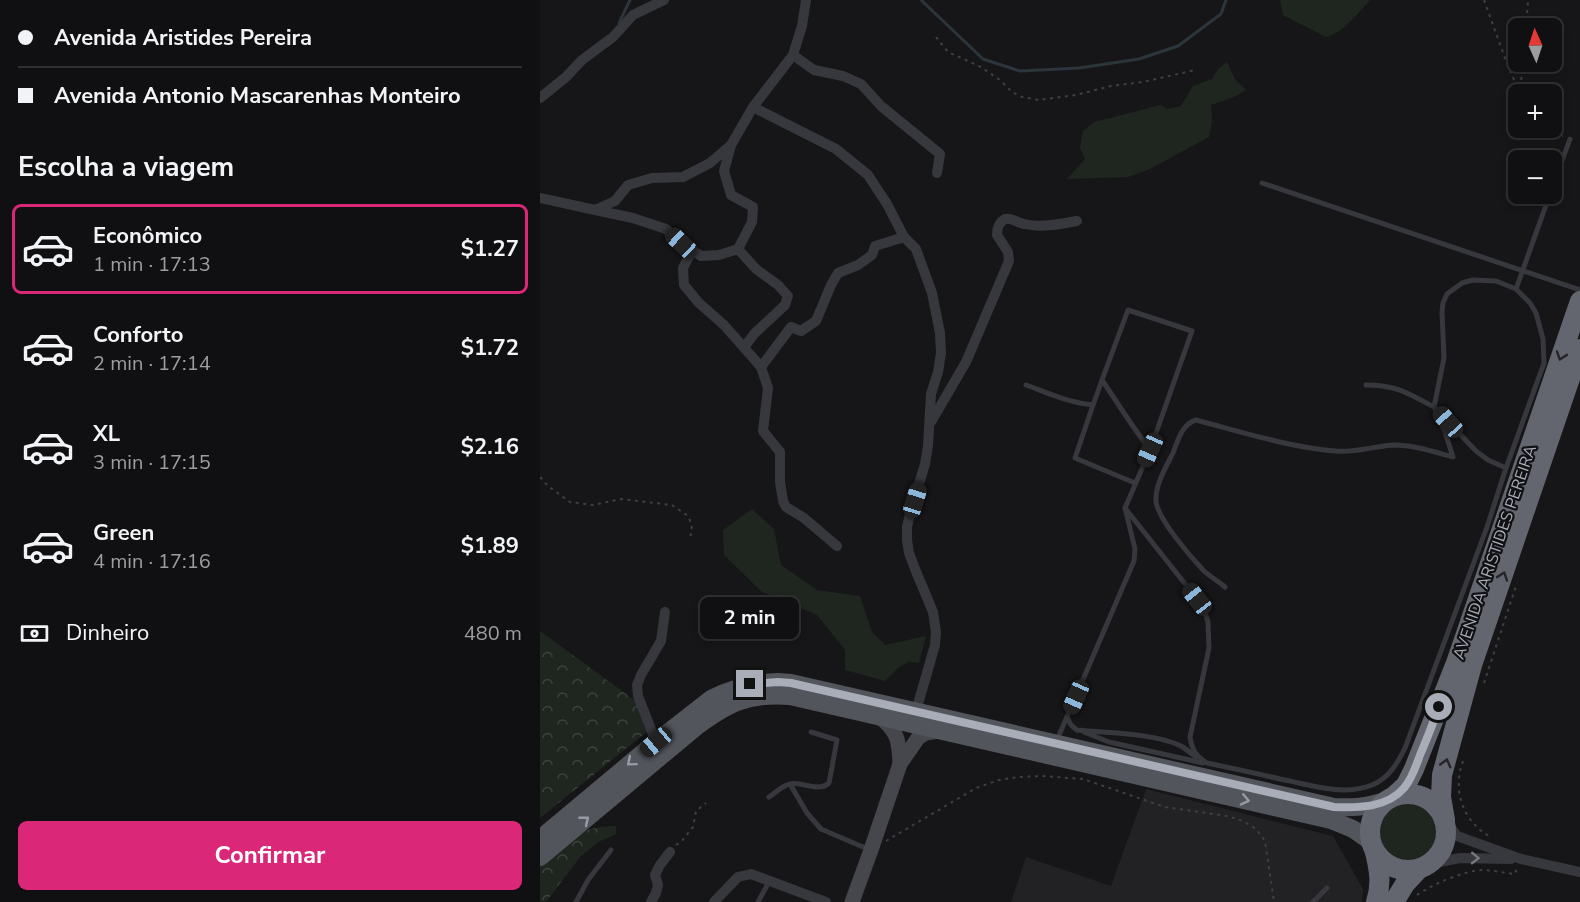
<!DOCTYPE html>
<html lang="pt">
<head>
<meta charset="utf-8">
<style>
	body { margin:0; font-family:"Nunito Sans",sans-serif; background:#1e1e20; color:#f1f3f6; height:100vh; display:flex; flex-direction:column; font-size:22px; white-space:nowrap }
	* { box-sizing:border-box; margin:0 }
	p { font-size:20px; color:#9c9d9f }
	.icon { flex:none; width:33px; height:33px; fill:none; stroke:currentColor; stroke-width:2; stroke-linecap:round; stroke-linejoin:round }
	.map { position:relative; flex:1; overflow:hidden }
	.details { display:flex; flex-direction:column; background:#101012; width:540px }
	.details>* { flex:none }
	.hud { display:grid; align-content:center; height:132px; padding:0 18px; background:#101012 }
	.needle { width:39px; rotate:357deg }
	.buttons { position:absolute; left:968px; top:18px; display:grid; gap:12px }
	.buttons a { display:grid; place-items:center; width:54px; height:54px; border-radius:9px; background:#101012; box-shadow:0 3px 9px #0003,0 0 0 2px #303032; font-size:30px }
	.end { position:absolute; width:27px; height:27px; margin:-14px; border:8px solid #a8adb8; background:#111; box-shadow:0 0 0 3px #111 }
	.from { border-radius:50% }
	.bubble { position:absolute; height:42px; border-radius:9px; background:#101012; box-shadow:0 3px 9px #0003,0 0 0 2px #303032; font-size:20px; font-weight:700; line-height:42px; text-align:center }
	.car { position:absolute; width:18px; height:36px; margin:-18px -9px; border-radius:8px; box-shadow:0 0 4px 2px #0007; background:linear-gradient(#222 24%,#8ab4d8 0 40%,#222 0 76%,#8ab4d8 0 86%,#222 0) }
	.hud b { display:flex; align-items:center; gap:21px; height:57px; font-size:22px }
	.hud b+b { border-top:2px solid #303032 }
	.hud i { width:15px; height:15px; background:#f1f3f6 }
	ul { padding:0; list-style:none }
	li { display:flex; align-items:center; gap:18px; height:90px; margin:0 12px 9px; padding:0 6px; border:3px solid transparent; border-radius:9px }
	li div { flex:1 }
	li b { display:block; font-size:22px }
	li em { font-style:normal; font-weight:700 }
	li.current { border-color:#db2777 }
	li>.icon { width:54px; height:54px; stroke-width:1.5 }
	h2 { padding:0 18px; font-size:27px; line-height:72px }
	.pay { display:flex; align-items:center; gap:15px; height:66px; padding:0 18px; font-size:22px }
	.pay p { margin-inline-start:auto }
	.primary-button { display:flex; gap:12px; margin-top:auto; padding:12px 18px }
	.primary-button a { flex:1; height:69px; border-radius:9px; background:#db2777; color:#fff; font-size:24px; font-weight:700; line-height:69px; text-align:center }
	main { display:flex; flex:1; min-height:0 }
	.map>svg:first-child { display:block }
	.built { fill:#222225 }
	.green { fill:#1e261f }
	.forest { fill:url(#forest-crowns) }
	.lines { fill:none; stroke-linecap:round; stroke-linejoin:round }
	.stream { stroke:#2c353c; stroke-width:3 }
	.path { stroke:#3d3f44; stroke-width:2; stroke-dasharray:3 4.5; stroke-linecap:butt }
	.lane { stroke:#37383d; stroke-width:5 }
	.street { stroke:#37383d; stroke-width:10 }
	.secondary { stroke:#45474d; stroke-width:15 }
	.primary { stroke:#53555c; stroke-width:18 }
	.highway { stroke:#63666e; stroke-width:20 }
	.oneway { stroke:#26262a }
	.oneway2 { stroke:#979ba6 }
	.oneway3 { stroke:#757881 }
	.route { stroke:#a8adb8; stroke-width:8 }
	.labels { text-anchor:middle; stroke-width:4.5; stroke-linejoin:round; paint-order:stroke }
	.street-label { font-size:16px; fill:#a8adb8; stroke:#111113 }
</style>
</head>
<body>
<main>
<section class="details">
<div class="hud">
<b><i class="from"></i>Avenida Aristides Pereira</b>
<b><i></i>Avenida Antonio Mascarenhas Monteiro</b>
</div>
<h2>Escolha a viagem</h2>
<ul>
<li class="current"><svg class="icon" aria-label="car" viewBox="0 0 24 24"><path d="M5 17H2v-5l4-1 3-4h7l3 4 3 1v5h-3M9 17h6M6 11h13"/><circle cx="7" cy="17" r="2"/><circle cx="17" cy="17" r="2"/></svg><div><b>Econômico</b><p>1 min · 17:13</p></div><em>$1.27</em></li>
<li><svg class="icon" aria-label="car" viewBox="0 0 24 24"><path d="M5 17H2v-5l4-1 3-4h7l3 4 3 1v5h-3M9 17h6M6 11h13"/><circle cx="7" cy="17" r="2"/><circle cx="17" cy="17" r="2"/></svg><div><b>Conforto</b><p>2 min · 17:14</p></div><em>$1.72</em></li>
<li><svg class="icon" aria-label="car" viewBox="0 0 24 24"><path d="M5 17H2v-5l4-1 3-4h7l3 4 3 1v5h-3M9 17h6M6 11h13"/><circle cx="7" cy="17" r="2"/><circle cx="17" cy="17" r="2"/></svg><div><b>XL</b><p>3 min · 17:15</p></div><em>$2.16</em></li>
<li><svg class="icon" aria-label="car" viewBox="0 0 24 24"><path d="M5 17H2v-5l4-1 3-4h7l3 4 3 1v5h-3M9 17h6M6 11h13"/><circle cx="7" cy="17" r="2"/><circle cx="17" cy="17" r="2"/></svg><div><b>Green</b><p>4 min · 17:16</p></div><em>$1.89</em></li>
</ul>
<div class="pay"><svg class="icon" aria-label="cash" viewBox="0 0 24 24"><path d="M3 7h18v10H3z"/><circle cx="12" cy="12" r="2"/></svg>Dinheiro<p>480 m</p></div>
<div class="primary-button"><a>Confirmar</a></div>
</section>
<div class="map">
<svg width="1040" height="902" viewBox="0 0 1040 902">
	<defs>
		<pattern id="forest-crowns" width="20" height="18" patternUnits="userSpaceOnUse" patternTransform="scale(1.5)"><rect width="20" height="18" fill="#1e261f"/><path d="M2 6a3 3 0 1 1 6 0M12 15a3 3 0 1 1 6 0" fill="none" stroke="#3c433d"/></pattern>
	</defs>
	<rect width="100%" height="100%" fill="#161618"/>
	<polygon class="built" points="606,789 793,836 823,889 822,902 471,902 486,857 571,886"/>
	<g class="green">
		<path d="M740,0H830C819,12 802,34 786,37L743,15Z"/>
		<polygon points="687,62 695,79 706,90 694,97 671,105 672,122 669,137 610,169 588,177 527,179 545,159 540,148 543,131 554,122 621,105 628,109 641,106 653,86 672,79 679,68"/>
		<polygon points="212,509 234,529 241,565 277,590 320,596 332,632 345,645 386,636 379,663 369,662 359,667 345,681 305,670 305,650 277,615 222,592 184,555 183,530"/>
		<circle cx="868" cy="832" r="31"/>
	</g>
	<g class="forest">
		<polygon points="0,631 108,710 109,730 0,818"/>
		<polygon points="76,826 76,834 58,842 40,857 6,902 0,902 0,862 46,830 61,827"/>
	</g>
	<g class="lines">
		<g class="stream">
			<polyline points="381,0 443,59 480,71 539,68 599,59 638,46 681,14 686,0"/>
			<polyline points="79,23 90,0"/>
		</g>
		<g class="path">
			<polyline points="944,0 966,61 980,94"/>
			<polyline points="986,28 988,0"/>
			<polyline points="396,37 408,52 439,66 460,80 472,92 482,97 499,100 536,95 571,86 603,82 655,70"/>
			<polyline points="982,62 981,69 982,94"/>
			<polyline points="1001,128 1023,136"/>
			<polyline points="0,477 8,486 30,502 53,505 81,499 132,505 148,516 152,525 150,540"/>
			<polyline points="944,683 977,583"/>
			<path d="M923,761C921,767 919,773 919,780C917,802 929,825 949,836"/>
			<polyline points="346,841 436,788 459,780 478,777 502,776 543,779 625,807 687,816 703,821 716,829 725,841 734,902"/>
			<polyline points="136,845 141,842 153,827 156,811 166,803"/>
			<path d="M877,895C893,884 923,871 942,870C953,870 964,873 975,874L977,867"/>
		</g>
		<g class="lane">
			<polyline points="722,183 1040,290"/>
			<polyline points="1011,191 1030,139"/>
			<polyline points="976,289 1010,194"/>
			<polyline points="562,380 588,310 652,331 610,450"/>
			<path d="M486,385C508,393 529,403 553,405L562,380L592,425L610,450L585,508L595,549L594,561L517,740"/>
			<path d="M826,385C856,385 868,393 894,407L904,358L902,312L903,303L907,294L922,283L933,280L956,281L976,289L990,303L996,313L1003,339L1004,363L966,468"/>
			<polyline points="553,405 535,458 595,483"/>
			<path d="M585,508L657,599L664,610L668,622L669,648L650,737C652,750 656,756 667,763C691,768 715,773 740,779C768,784 803,797 832,785C849,778 857,764 865,748L947,527L966,468L948,460L936,451L894,407L905,432L913,457C894,452 874,445 854,445C834,446 816,453 795,451C748,447 702,432 656,420C642,424 638,440 633,453C626,467 615,485 616,501C617,518 650,556 663,570C669,576 678,581 685,587"/>
			<path d="M527,717L531,725L537,730C566,733 615,733 641,746C646,749 651,753 656,757"/>
			<polyline points="544,732 569,742 663,763"/>
			<polyline points="250,784 267,813 281,829 330,850"/>
			<path d="M229,797C235,793 243,785 250,784C263,781 277,793 289,783L297,740L271,732"/>
			<polyline points="36,902 48,880 71,850"/>
			<polyline points="218,902 230,880"/>
			<polyline points="773,902 787,888"/>
		</g>
		<g class="street">
			<polyline points="253,55 262,26 266,0"/>
			<polyline points="0,98 26,77 42,60 73,37 93,15 124,0"/>
			<polyline points="213,107 253,55 274,70 303,76 321,84 341,106 400,154 397,173"/>
			<polyline points="0,198 55,210 75,201 88,185 112,178 143,177 170,163 191,145 213,107 296,149 328,175 347,204 364,237 376,249 392,293 400,333 401,353 398,372 391,394 388,446 385,464 370,514 367,527 367,540 369,553 375,569 393,612 396,632 395,645 376,711"/>
			<polyline points="55,210 93,218 126,229 141,243 161,256 179,255 198,249 212,222 213,207 191,195 184,171 191,145"/>
			<polyline points="198,249 216,269 238,285 248,296 245,305 214,334 205,346"/>
			<polyline points="152,251 143,268 144,285 159,303 184,325 221,367 228,388 223,431 240,452 240,482 243,501 246,507 264,518 297,546"/>
			<polyline points="221,367 251,327 261,331 276,321 291,285 298,273 318,265 332,255 335,246 364,237"/>
			<path d="M391,422L426,362L469,261L468,252L457,235C457,229 459,222 465,219C471,217 478,223 484,224C501,228 520,224 537,221"/>
			<polyline points="116,742 98,696 97,685 101,675 121,641 125,612"/>
			<polyline points="905,820 917,836 981,859 1040,872"/>
			<polyline points="889,864 920,858 971,859"/>
			<polyline points="111,902 116,893 118,885 115,875 120,865 130,852"/>
			<polyline points="174,902 198,877 211,874 286,902"/>
		</g>
		<g class="secondary">
			<path d="M338,716C358,731 359,740 360,764"/>
			<polyline points="312,902 331,850 360,764 378,738 386,733 399,731"/>
		</g>
		<g class="primary">
			<path d="M0,839L116,742L171,699L184,693L210,684L238,682L251,683L794,807C814,808 826,807 845,801"/>
			<path d="M0,857L157,726C189,702 209,693 250,696L791,820L813,829L830,841"/>
		</g>
		<g class="highway">
			<circle cx="868" cy="832" r="38"/>
			<polyline points="854,796 866,785 874,769 916,663 1040,301"/>
			<polyline points="905,820 901,797 902,775 932,665 1040,349"/>
			<path d="M835,852C839,869 842,884 836,902"/>
			<polyline points="854,902 865,884 879,869"/>
		</g>
	</g>
	<defs><path id="oneway-chevron" d="M-2-3.5L2.5 0L-2 3.5" fill="none" stroke-width="1.6" stroke-linecap="round" stroke-linejoin="round" transform="scale(1.5)"/></defs>
	<g class="oneway">
		<use href="#oneway-chevron" transform="translate(1021 356) rotate(109)"/>
		<use href="#oneway-chevron" transform="translate(963 576) rotate(-71)"/>
		<use href="#oneway-chevron" transform="translate(906 763) rotate(-75)"/>
	</g>
	<g class="oneway2">
		<use href="#oneway-chevron" transform="translate(91 762) rotate(140)"/>
		<use href="#oneway-chevron" transform="translate(705 800) rotate(13)"/>
		<use href="#oneway-chevron" transform="translate(45 820) rotate(-39)"/>
	</g>
	<use class="oneway3" href="#oneway-chevron" transform="translate(935 858) rotate(1)"/>
	<g class="lines">
		<path class="route" d="M210,684L238,682L251,683L794,807C818,808 847,808 864,788C872,779 876,766 880,755C887,739 893,723 899,707"/>
	</g>
	<g class="labels">
		<g class="street-label">
			<text transform="translate(954 552) rotate(-71)" y="6">AVENIDA ARISTIDES PEREIRA</text>
		</g>
	</g>
</svg>
<div class="buttons">
<a><svg class="needle" viewBox="-14 -14 28 28"><path d="M0-13l5 13h-10z" fill="#e53935"/><path d="M0 13l5-13h-10z" fill="#9c9d9f"/></svg></a>
<a>+</a>
<a>−</a>
</div>
<i class="end from" style="left:899px;top:707px"></i>
<i class="end" style="left:210px;top:684px"></i>
<div class="bubble" style="left:160px;top:597px;width:99px">2 min</div>
<i class="car" style="left:141px;top:243px;rotate:313deg"></i>
<i class="car" style="left:908px;top:422px;rotate:318deg"></i>
<i class="car" style="left:610px;top:450px;rotate:204deg"></i>
<i class="car" style="left:375px;top:500px;rotate:17deg"></i>
<i class="car" style="left:657px;top:599px;rotate:322deg"></i>
<i class="car" style="left:536px;top:697px;rotate:204deg"></i>
<i class="car" style="left:116px;top:742px;rotate:230deg"></i>
</div>
</main>
</body>
</html>
